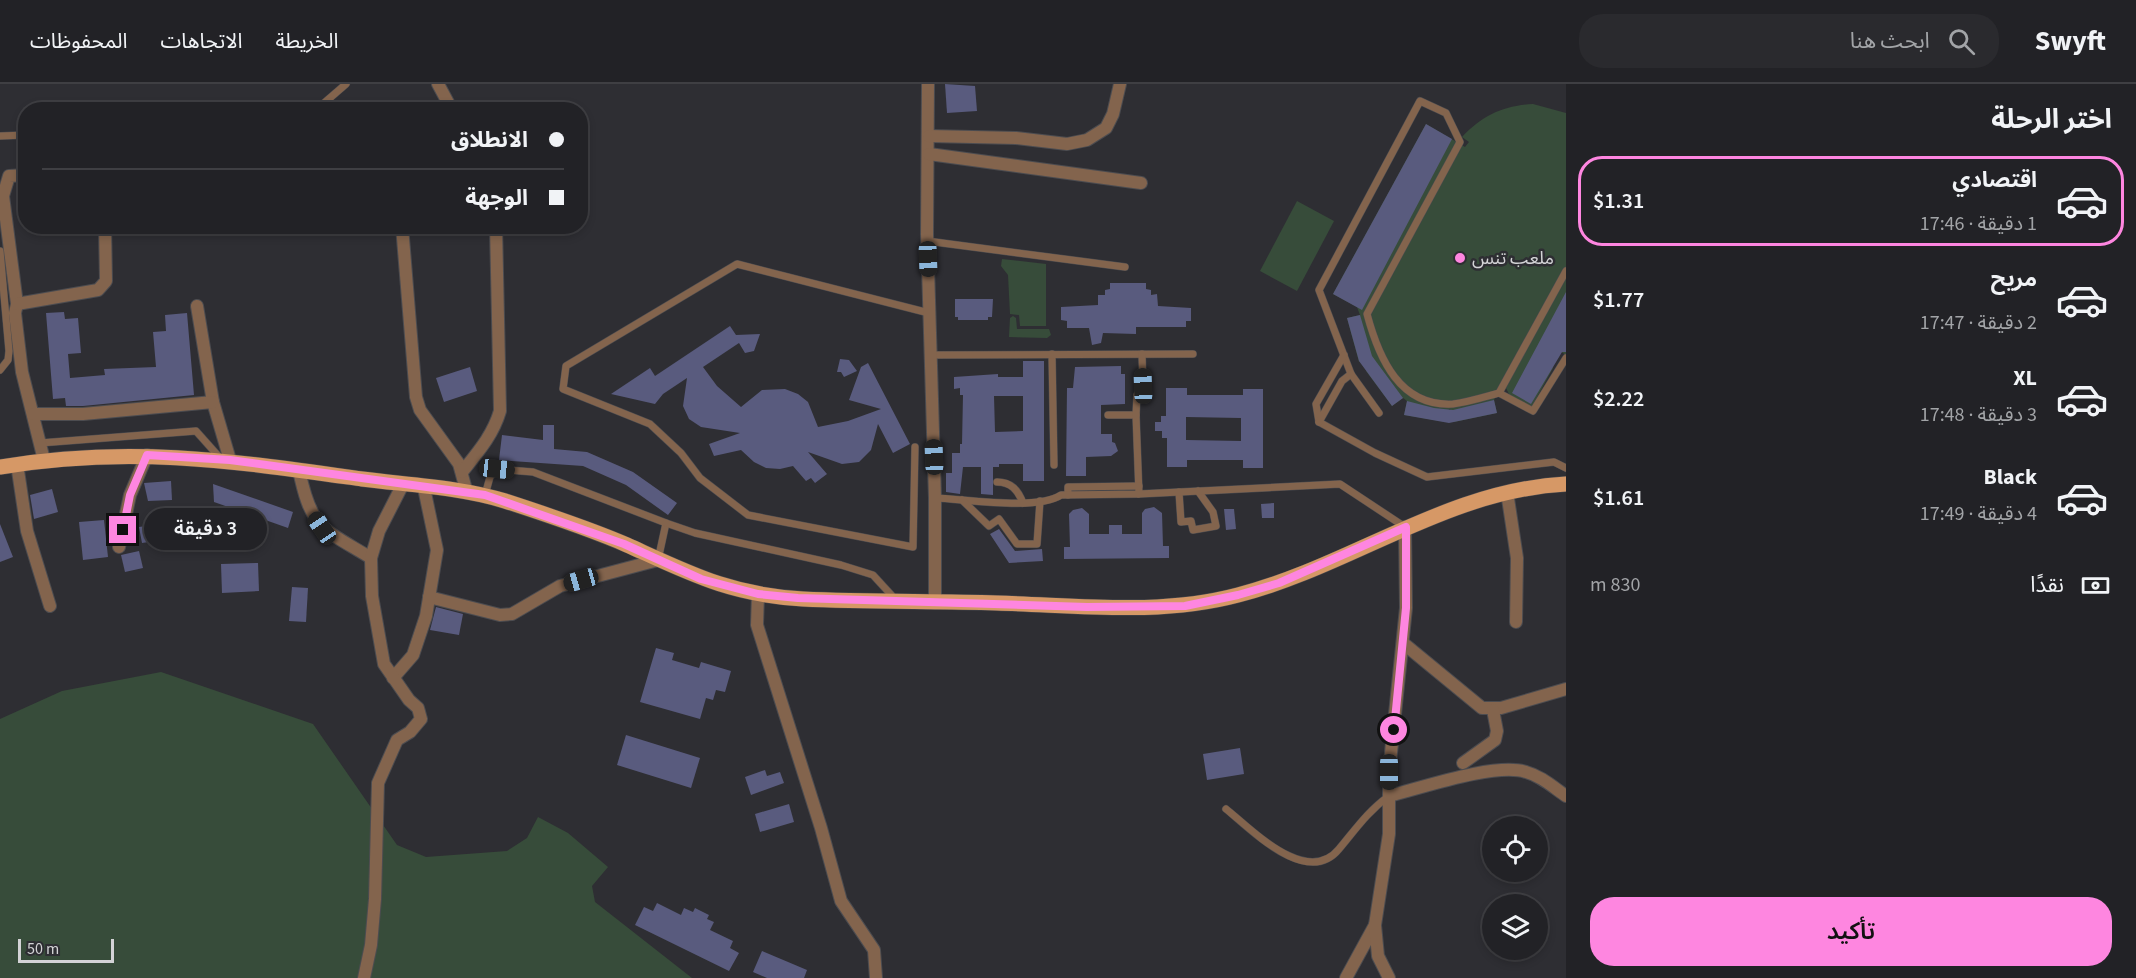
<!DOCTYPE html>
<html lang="ar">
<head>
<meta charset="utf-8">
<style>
	body { margin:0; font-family:"Source Sans 3","Noto Sans Arabic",sans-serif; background:#2a2a2e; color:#f1f3f6; direction:rtl; height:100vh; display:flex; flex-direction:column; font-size:22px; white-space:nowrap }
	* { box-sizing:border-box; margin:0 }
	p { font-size:20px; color:#a2a4a7 }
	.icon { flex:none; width:33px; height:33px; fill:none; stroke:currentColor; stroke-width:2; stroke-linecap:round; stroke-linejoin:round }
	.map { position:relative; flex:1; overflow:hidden; direction:ltr }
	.side { display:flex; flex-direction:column; background:#222226; width:570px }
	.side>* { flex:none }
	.banner { position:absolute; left:18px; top:18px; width:570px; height:132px; border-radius:24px; box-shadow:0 3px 9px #0003,0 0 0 2px #3f3f43; direction:rtl; display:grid; align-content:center; height:132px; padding:0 24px; background:#222226 }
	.controls { position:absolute; left:1482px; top:732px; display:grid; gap:12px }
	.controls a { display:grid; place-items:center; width:66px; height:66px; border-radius:50%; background:#222226; box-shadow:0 3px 9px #0003,0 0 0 2px #3f3f43; font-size:30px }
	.scale { position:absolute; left:18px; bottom:15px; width:96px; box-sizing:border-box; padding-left:6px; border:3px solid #d3d3d6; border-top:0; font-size:16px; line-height:21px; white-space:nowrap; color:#d3d3d6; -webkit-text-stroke:4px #2e2e33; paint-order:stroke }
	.end { position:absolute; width:27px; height:27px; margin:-14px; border:8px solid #fe86e0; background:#111; box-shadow:0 0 0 3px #111 }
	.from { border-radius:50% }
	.bubble { position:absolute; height:42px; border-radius:21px; background:#222226; box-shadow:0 3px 9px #0003,0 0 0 2px #3f3f43; font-size:20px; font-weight:600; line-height:42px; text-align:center; direction:rtl }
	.car { position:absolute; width:18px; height:36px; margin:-18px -9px; border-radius:8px; box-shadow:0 0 4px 2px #0007; background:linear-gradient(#222 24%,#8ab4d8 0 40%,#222 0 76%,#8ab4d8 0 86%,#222 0) }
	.banner b { display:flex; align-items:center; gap:21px; height:57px; font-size:22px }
	.banner b+b { border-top:2px solid #3f3f43 }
	.banner i { width:15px; height:15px; background:#f1f3f6 }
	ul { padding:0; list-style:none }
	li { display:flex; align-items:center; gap:18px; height:90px; margin:0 12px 9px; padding:0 12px; border:3px solid transparent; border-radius:24px }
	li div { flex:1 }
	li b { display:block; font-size:22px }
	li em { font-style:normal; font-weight:600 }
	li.selected { border-color:#fe86e0 }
	li>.icon { width:54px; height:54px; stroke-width:1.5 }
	h2 { padding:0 24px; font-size:27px; line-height:72px }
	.pay { display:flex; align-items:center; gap:15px; height:66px; padding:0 24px; font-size:22px }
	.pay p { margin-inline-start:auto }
	.button { display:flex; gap:12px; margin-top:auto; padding:12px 24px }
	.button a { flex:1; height:69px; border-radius:24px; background:#fe86e0; color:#111; font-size:24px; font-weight:600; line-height:69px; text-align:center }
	header { display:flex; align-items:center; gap:36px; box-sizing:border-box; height:84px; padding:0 30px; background:#222226; border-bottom:2px solid #3f3f43 }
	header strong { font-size:28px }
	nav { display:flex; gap:33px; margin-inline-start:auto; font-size:21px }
	.search { width:420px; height:54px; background:#2a2a2e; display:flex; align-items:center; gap:15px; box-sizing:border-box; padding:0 21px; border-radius:24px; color:#a2a4a7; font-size:22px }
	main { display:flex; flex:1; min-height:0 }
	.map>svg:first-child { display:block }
	.green { fill:#374c3a }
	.building { fill:#595b7e; fill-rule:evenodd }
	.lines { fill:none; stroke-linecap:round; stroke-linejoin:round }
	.lane-casing { stroke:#4c4c50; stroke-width:8 }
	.street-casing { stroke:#4c4c50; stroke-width:14 }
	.primary-casing { stroke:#4c4c50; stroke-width:16 }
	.lane { stroke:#83644d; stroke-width:7 }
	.street { stroke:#83644d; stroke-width:12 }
	.primary { stroke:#d69866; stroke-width:15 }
	.route { stroke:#fe86e0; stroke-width:8 }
	.poi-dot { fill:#fe86e0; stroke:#2e2e33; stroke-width:2 }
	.labels { text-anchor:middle; stroke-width:5; stroke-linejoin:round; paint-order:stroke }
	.poi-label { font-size:18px; fill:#d3d3d6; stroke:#2e2e33; text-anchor:start }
</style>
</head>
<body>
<header>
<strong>Swyft</strong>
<div class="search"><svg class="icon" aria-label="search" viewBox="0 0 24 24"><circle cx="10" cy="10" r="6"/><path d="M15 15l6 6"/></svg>ابحث هنا</div>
<nav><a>الخريطة</a><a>الاتجاهات</a><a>المحفوظات</a></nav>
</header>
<main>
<section class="side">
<h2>اختر الرحلة</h2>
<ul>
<li class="selected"><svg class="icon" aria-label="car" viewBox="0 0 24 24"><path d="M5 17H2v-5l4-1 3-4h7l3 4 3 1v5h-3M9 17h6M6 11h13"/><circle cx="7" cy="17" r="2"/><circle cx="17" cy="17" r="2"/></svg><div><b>اقتصادي</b><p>1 دقيقة · 17:46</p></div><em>$1.31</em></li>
<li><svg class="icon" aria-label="car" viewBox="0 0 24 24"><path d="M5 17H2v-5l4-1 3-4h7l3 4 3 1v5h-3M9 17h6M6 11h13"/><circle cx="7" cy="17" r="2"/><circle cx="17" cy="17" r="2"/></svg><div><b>مريح</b><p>2 دقيقة · 17:47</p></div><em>$1.77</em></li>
<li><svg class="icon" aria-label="car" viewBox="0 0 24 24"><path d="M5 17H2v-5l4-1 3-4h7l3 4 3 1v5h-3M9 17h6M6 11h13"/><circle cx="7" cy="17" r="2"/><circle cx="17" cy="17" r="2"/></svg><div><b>XL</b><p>3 دقيقة · 17:48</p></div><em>$2.22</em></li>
<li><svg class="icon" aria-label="car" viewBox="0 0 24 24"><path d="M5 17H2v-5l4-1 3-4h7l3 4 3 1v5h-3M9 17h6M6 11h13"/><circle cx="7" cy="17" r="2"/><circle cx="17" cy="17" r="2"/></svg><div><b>Black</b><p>4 دقيقة · 17:49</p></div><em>$1.61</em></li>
</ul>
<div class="pay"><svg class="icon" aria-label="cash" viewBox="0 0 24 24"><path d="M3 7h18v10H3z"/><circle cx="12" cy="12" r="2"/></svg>نقدًا<p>830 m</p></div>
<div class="button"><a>تأكيد</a></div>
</section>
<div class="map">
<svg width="1566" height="894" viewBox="0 0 1566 894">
	<rect width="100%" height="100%" fill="#2e2e33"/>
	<g class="green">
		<path d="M1533,20L1566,29V271L1558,266L1549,281L1553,284L1531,324L1510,312L1503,298L1494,316L1497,329L1454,338L1451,326L1449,325L1446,338L1404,331L1407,317L1403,314L1392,322L1366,287L1377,279L1372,274L1359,278L1347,234L1360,231L1357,223L1333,210L1426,40L1465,63L1469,58L1462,53C1483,31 1503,22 1533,20Z"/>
		<polygon points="1297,117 1334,137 1297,207 1260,187"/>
		<polygon points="1002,175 1046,180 1046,242 1020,242 1019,231 1010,230 1008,191 1001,182"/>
		<polygon points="1013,232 1016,234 1017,245 1049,245 1051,251 1047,254 1009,253 1010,234"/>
		<polygon points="161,588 313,640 397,761 426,773 507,767 527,754 538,733 568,749 608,783 592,802 595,818 692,894 0,894 0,635 62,607"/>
	</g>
	<g class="building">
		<polygon points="945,0 975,2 977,27 947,29"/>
		<polygon points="1426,40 1452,55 1362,226 1333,210"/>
		<polygon points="1110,199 1146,199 1146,205 1151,206 1151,211 1157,210 1158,222 1191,224 1191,237 1186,237 1186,243 1136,243 1136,250 1103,249 1101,259 1092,261 1089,244 1067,244 1067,237 1061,236 1061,223 1098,221 1098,211 1105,211 1105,206 1110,205"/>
		<polygon points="1566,208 1566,268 1562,268 1531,320 1512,309"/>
		<polygon points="955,215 993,215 992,233 988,233 988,236 958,236 958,233 955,233"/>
		<polygon points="64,228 65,235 78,234 81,269 68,270 70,294 105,291 104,285 156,283 153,248 166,247 165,231 187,229 194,311 83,322 66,322 65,314 53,315 46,229"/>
		<polygon points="1360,231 1372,272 1403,314 1392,322 1359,277 1347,234"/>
		<polygon points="730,242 736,251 760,250 754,267 745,269 739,259 703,283 717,302 741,323 762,306 785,305 798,310 808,318 818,343 848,337 881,325 849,316 861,283 868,279 910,360 893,369 878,340 871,366 859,378 842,380 808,368 827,390 815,399 811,394 806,397 793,382 780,385 766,384 754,378 741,366 714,372 709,360 740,349 701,343 689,335 683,322 687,294 663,310 655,320 611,310 650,284 655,292"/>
		<polygon points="840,275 849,276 857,287 844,293 841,288 837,288"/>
		<path d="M1023,277H1044V397H1023V380H999V383H993V411L981,410V383H963L960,410L946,408V389H952V369H960V360H962L963,311H960V304L954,305V293L998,290V293H1023ZM994,312H1023V347L995,348Z"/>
		<polygon points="1121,282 1121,290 1125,290 1125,320 1101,321 1101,350 1112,350 1112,358 1115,359 1118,367 1111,372 1086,373 1086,392 1066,392 1067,304 1073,304 1075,283"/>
		<polygon points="470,283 477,307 444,318 436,294"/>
		<path d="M1166,304H1187V311H1243V305H1263V384H1243V376H1187V383H1167V354H1162V347H1155V338H1161V332H1166ZM1186,333L1241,334V357L1186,356Z"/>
		<polygon points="1494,316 1497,329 1449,339 1404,331 1407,317 1434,324 1453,326"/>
		<polygon points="543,341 554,341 554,365 587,368 633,388 677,419 668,431 626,401 583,382 499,376 502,351 543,356"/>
		<polygon points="171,397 172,416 148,417 144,399"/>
		<polygon points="213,400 293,428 288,444 214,418"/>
		<polygon points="52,405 58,428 34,435 30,411"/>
		<polygon points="1274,419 1274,434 1262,434 1261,420"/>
		<polygon points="1154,423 1162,429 1163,462 1169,462 1169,474 1064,475 1064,463 1070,463 1069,430 1073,426 1082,424 1089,430 1089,450 1109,450 1109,441 1122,441 1122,450 1142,450 1142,429 1145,425"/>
		<polygon points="1224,425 1234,425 1236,445 1226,446"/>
		<polygon points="196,427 199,444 161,451 162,456 142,459 139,443 172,438 171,431"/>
		<polygon points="104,436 108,473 83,476 79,438"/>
		<polygon points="0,440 13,473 0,478"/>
		<polygon points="999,445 1015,467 1042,465 1043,477 1009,479 990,450"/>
		<polygon points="139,467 143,484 125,488 121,471"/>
		<polygon points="258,479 259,507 222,509 221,480"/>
		<polygon points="292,503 308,504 306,538 289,537"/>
		<polygon points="436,523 463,530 459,551 430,546"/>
		<polygon points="656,564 674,569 672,576 699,584 701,578 731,587 725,608 716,606 713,616 706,614 700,635 640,618"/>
		<polygon points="626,651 700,674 691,704 617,681"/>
		<polygon points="1240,664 1244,690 1207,696 1203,670"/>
		<polygon points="765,686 767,692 780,688 784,699 751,711 745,693"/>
		<polygon points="789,720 794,738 760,748 755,730"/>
		<polygon points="657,819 681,831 684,824 693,828 695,824 709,831 707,835 714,838 710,846 733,857 730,864 739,869 729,887 635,841 644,823 653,827"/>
		<polygon points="762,867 807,886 804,894 767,894 753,888"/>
	</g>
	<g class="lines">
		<g class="lane-casing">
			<g id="lane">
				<polyline points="316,26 346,0"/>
				<polyline points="0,52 26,51"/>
				<polyline points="927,157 1125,183"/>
				<polyline points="0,167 9,267 8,276 0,286"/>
				<polyline points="1052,270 1054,381"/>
				<polyline points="931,271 1193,270"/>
				<polyline points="1499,309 1533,327 1566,274"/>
				<path d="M1379,329L1351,290L1319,206L1420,17L1446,29L1460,58L1367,230C1379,275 1400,323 1453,320C1469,318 1484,313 1499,309L1566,187"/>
				<polyline points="1108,331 1136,331"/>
				<polyline points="1319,338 1375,369 1427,393 1554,378 1566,384"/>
				<polyline points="1319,338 1316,320 1344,271"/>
				<polyline points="1319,338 1342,297 1351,290"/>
				<polyline points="40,359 196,347 221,375"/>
				<polyline points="915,363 913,463 748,431 700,394 681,369 650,340 563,305 566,282 737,180 929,229"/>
				<path d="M997,398C1011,398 1018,406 1023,419"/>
				<polyline points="1179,408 1181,438 1191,437 1193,446 1216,442 1213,428 1198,407"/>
				<polyline points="1139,410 1136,331 1137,311 1143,302 1142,270"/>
				<polyline points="485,411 490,393 497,385 533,388 666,439 658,476"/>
				<polyline points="1068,411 1068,403 1139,402"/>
				<path d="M935,414C965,415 1037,427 1061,411L1139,410L1340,400L1405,443"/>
				<polyline points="962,416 989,442 999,435 1017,460 1037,460 1040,417"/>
				<polyline points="666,439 695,449 841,481 873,491 895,515"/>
				<path d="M1226,725C1251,745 1307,804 1339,765C1355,746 1368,727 1389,712"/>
			</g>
		</g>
		<g class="street-casing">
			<g id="street">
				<polyline points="438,0 452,26"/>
				<polyline points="928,0 927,150 935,414 935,519"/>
				<polyline points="929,52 1016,54 1067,60 1087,56 1106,44 1113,30 1120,0"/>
				<polyline points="929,70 1141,99"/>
				<polyline points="26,91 9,92 3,112 17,220 15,229 22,288 44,376"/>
				<polyline points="402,142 416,313 420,326 459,380 467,409"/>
				<polyline points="17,220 98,206 106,197 105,142"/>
				<polyline points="197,222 213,318 230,376"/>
				<polyline points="33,330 83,330 213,318"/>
				<polyline points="17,380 27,447 50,522"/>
				<path d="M299,386C311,445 322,444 371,474"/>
				<path d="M462,388C478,368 493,351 500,327L496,142"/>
				<polyline points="1507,408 1517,474 1516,538"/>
				<polyline points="119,463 130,411 147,371"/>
				<polyline points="758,510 757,541 821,744 841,817 874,866 876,894"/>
				<polyline points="429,513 500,531 512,530 560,502 658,476"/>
				<polyline points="1403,559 1482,624 1501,624 1566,605"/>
				<polyline points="393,594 413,571 426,532 437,466 424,404"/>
				<polyline points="1463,679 1495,656 1497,647 1493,626"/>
				<path d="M1389,712C1421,704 1496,678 1526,688C1541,692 1553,703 1566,712"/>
				<polyline points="364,894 371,861 375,815 378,699 397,656 410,648 421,635 418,624 409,616 384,580 372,512 371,474 379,447 403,400"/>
				<polyline points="1346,894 1375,841"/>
				<polyline points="1389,894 1378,872 1375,841 1389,750 1389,688 1406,524 1405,443"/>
			</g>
		</g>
		<g class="primary-casing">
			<path id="primary" d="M0,383C129,361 234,377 362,395C409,401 460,403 505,417C545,430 588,444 627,461C691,490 731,511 803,515C868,518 932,517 997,519C1077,521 1159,532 1238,511C1351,482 1447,406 1566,400"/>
		</g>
		<use href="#lane" class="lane"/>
		<use href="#street" class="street"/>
		<use href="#primary" class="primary"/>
	</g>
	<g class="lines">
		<polyline class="route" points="123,446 130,411 147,371 230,376 485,411 624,460 701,495 758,510 798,514 1087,523 1185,522 1238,511 1279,499 1406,443 1406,524 1394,646"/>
	</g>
	<circle class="poi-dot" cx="1460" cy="174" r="6"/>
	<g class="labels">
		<g class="poi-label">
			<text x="1472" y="180">ملعب تنس</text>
		</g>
	</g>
</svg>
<div class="controls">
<a><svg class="icon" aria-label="locate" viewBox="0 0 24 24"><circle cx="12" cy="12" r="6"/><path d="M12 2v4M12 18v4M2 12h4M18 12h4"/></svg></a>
<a><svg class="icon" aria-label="layers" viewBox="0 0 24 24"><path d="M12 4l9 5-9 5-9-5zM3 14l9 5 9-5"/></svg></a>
</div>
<div class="scale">50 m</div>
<i class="end from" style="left:1394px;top:646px"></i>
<i class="end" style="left:123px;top:446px"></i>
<div class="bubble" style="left:144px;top:424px;width:123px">3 دقيقة</div>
<i class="car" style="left:928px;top:175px;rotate:178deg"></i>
<i class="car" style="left:1143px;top:302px;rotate:358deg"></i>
<i class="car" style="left:934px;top:373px;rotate:358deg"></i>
<i class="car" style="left:497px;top:385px;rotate:96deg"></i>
<i class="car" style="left:322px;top:444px;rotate:326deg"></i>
<i class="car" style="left:581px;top:496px;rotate:254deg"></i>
<i class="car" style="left:1389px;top:688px;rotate:180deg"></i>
<div class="banner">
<b><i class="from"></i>الانطلاق</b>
<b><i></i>الوجهة</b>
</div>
</div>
</main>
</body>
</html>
